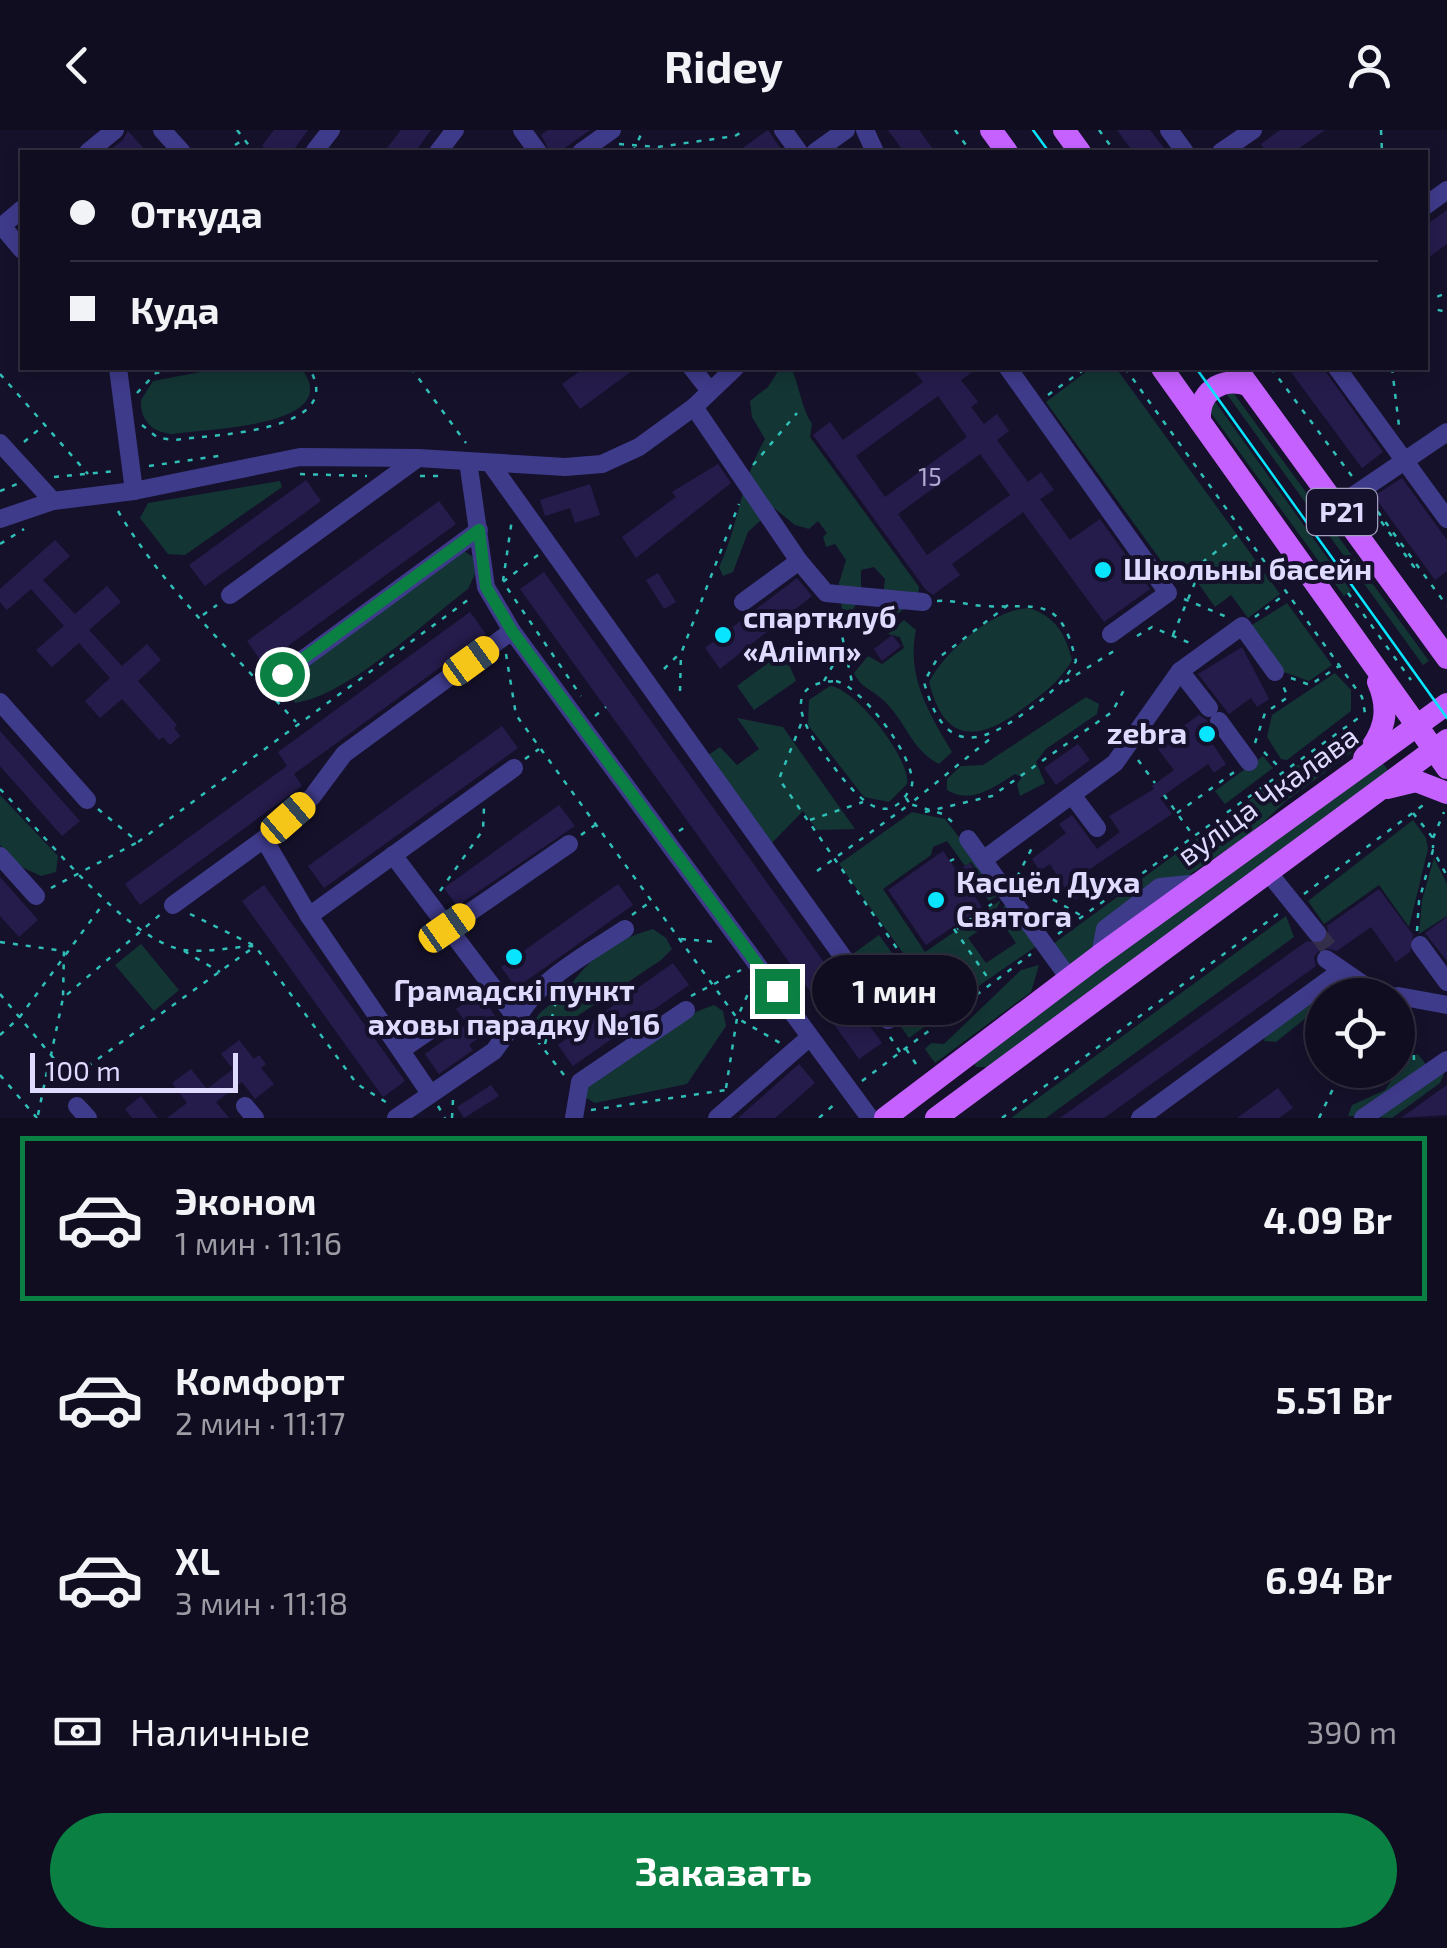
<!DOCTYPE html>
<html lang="ru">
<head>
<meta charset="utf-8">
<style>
	body { margin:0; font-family:"Exo 2",sans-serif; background:#191629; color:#f1f3f6; height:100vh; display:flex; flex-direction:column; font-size:38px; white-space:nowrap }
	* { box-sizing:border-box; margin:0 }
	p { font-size:32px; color:#9c9ca5 }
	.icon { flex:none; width:55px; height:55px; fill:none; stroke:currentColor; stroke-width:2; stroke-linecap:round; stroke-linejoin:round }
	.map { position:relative; height:988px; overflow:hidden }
	.panel { display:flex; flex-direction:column; background:#100d20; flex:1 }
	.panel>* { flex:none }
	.banner { position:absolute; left:20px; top:20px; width:1408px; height:220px; border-radius:0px; box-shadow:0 5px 15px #0003,0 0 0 2px #302d3e; display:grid; align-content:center; height:220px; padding:0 50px; background:#100d20 }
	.fabs { position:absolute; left:1305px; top:848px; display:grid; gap:20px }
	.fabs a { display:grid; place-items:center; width:110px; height:110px; border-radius:50%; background:#100d20; box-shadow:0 5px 15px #0003,0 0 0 2px #302d3e; font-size:50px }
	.scale { position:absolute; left:30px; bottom:25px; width:208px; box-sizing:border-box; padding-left:10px; border:5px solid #dfdbff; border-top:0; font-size:28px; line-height:35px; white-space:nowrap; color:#dfdbff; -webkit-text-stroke:8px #15112b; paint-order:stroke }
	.end { position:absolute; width:45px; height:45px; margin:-22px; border:12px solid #0b8043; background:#fff; box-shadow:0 0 0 5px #fff }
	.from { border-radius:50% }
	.bubble { position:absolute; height:70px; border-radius:35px; background:#100d20; box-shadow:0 5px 15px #0003,0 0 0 2px #302d3e; font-size:32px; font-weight:700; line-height:70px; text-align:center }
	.car { position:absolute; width:30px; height:60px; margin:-30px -15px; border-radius:12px; box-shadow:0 0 8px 2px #0007; background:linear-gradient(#f5c518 24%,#345 0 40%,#f5c518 0 76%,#345 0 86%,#f5c518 0) }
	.banner b { display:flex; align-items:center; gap:35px; height:95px; font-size:38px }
	.banner b+b { border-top:2px solid #302d3e }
	.banner i { width:25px; height:25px; background:#f1f3f6 }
	ul { padding:18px 0 0; list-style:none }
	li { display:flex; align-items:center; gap:30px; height:165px; margin:0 20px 15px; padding:0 30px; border:5px solid transparent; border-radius:0px }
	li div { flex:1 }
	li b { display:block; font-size:38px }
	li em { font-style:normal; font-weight:700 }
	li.on { border-color:#0b8043 }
	li>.icon { width:90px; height:90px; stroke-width:1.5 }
	.pay { display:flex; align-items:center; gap:25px; height:110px; padding:0 50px; font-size:38px }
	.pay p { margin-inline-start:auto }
	.action { display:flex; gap:20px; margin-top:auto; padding:20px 50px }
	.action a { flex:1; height:115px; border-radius:60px; background:#0b8043; color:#fff; font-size:40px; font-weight:700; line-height:115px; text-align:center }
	header { display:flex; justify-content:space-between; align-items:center; height:130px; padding:0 50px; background:#100d20; font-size:45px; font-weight:700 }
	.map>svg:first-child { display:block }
	.green { fill:#133534 }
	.building { fill:#261c4c; fill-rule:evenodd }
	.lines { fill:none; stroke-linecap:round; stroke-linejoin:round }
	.minor-tunnel { stroke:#332f4b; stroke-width:18; stroke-dasharray:18 9; stroke-linecap:butt }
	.path { stroke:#2fbfb7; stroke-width:2.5; stroke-dasharray:5 8; stroke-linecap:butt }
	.minor { stroke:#3f3b8b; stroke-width:18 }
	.major { stroke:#c562ff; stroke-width:22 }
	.tram { stroke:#07e5ff; stroke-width:2.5 }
	.route { stroke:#0b8043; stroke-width:12 }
	.poi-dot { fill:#07e5ff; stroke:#15112b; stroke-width:4 }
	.labels { text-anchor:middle; stroke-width:8; stroke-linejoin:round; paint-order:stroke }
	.number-label { font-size:25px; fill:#b1abd2 }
	.shield { fill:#15112b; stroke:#a29ebf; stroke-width:2.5 }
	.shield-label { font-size:28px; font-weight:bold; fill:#dfdbff }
	.poi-label { font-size:30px; font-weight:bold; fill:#dfdbff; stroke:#15112b; text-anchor:start }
	.street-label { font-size:30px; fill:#dfdbff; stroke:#15112b }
</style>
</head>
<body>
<header><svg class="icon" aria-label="back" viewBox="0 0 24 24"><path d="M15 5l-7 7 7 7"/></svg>Ridey<svg class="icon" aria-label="person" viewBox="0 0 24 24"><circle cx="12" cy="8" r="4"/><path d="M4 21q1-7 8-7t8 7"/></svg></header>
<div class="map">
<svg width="1447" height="988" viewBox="0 0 1447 988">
	<rect width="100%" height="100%" fill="#15112b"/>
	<g class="green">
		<path d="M221,238H301C347,297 205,299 173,304C152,303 140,290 141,270L153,251Z"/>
		<path d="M780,238H791C800,256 801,278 812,294L810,307L919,457L918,467L893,488L881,481L885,449L874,437L861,440V466L852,481L842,480L839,453L846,430L835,414L826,417L823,407L827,403L818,391L809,399L795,395L774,378L748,402L733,442L723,446L719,437C739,395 740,352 765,309L752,287L750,271L768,257Z"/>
		<polygon points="1091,238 1116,238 1280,464 1248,488 1231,465 1215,477 1191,443 1185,454 1175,450 1046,272"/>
		<polygon points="1223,259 1232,261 1429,531 1423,535"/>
		<polygon points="1211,266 1351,461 1344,466 1208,279"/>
		<polygon points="280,351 282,357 185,425 168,424 140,388 148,373"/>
		<path d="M461,419L473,427L475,444L468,459C423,493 349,565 295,573L290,562L297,545Z"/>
		<polygon points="1287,473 1332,535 1309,551 1278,540 1247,498"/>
		<path d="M1030,478C1056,488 1065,503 1072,530C1059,553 1042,564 1021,580C976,613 944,612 929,552C946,520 993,479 1030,478Z"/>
		<path d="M904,490L916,500C906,546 929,583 952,622L939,634C910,619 906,590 882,569C871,559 861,558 854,543L868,526L882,534L904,518L900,507L888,504Z"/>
		<polygon points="776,527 788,532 796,551 754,580 737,556"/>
		<polygon points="1335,543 1351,560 1351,581 1287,630 1281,629 1267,607 1272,585"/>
		<path d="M830,556C855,558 911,629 907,654L889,672L864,667L808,595L809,570Z"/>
		<path d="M1086,567L1099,574L1097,584L1046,619L1036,632L1045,653L1020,666L1017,654L1022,647L1015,644C994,657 971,675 947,660V649L961,636L983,635Z"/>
		<polygon points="737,588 783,597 855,699 817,700 803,681 770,715 704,628 720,617 737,635 759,619"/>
		<polygon points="1358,612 1362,615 1286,671 1252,703 1186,747 1162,748 1100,795 1095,818 1070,837 1053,814 1296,636"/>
		<polygon points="1263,626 1273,638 1225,674 1215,661"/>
		<polygon points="1380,629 1389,642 988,937 976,937 973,931"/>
		<polygon points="0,665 58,726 56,742 41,746 17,735 0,715"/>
		<polygon points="912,682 945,689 1002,763 989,771 973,748 979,743 971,732 965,736 947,711 933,717 931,725 883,759 925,822 1001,770 988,794 968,808 986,833 1016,813 998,787 1007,771 1038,815 944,880 839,734"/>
		<polygon points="1413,690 1426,708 1428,719 1409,797 1379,755 1324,794 1308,771"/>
		<polygon points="1434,728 1447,754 1447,786 1419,804 1422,770"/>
		<polygon points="1286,786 1294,807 1046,988 1011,988"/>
		<path d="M653,799L666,808L672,819L661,830L561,897L542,899L535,890C543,876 555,874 564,863C593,826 606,813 653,799Z"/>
		<polygon points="879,805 938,887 909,908 850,826"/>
		<polygon points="141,814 179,860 154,881 115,835"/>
		<polygon points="1039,835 1031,862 935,933 925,919 931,913 944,914 1021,840"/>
		<polygon points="1334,856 1332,865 1322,865 1322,875 1276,912 1264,911 1266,901"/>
		<path d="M714,875L723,881L726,896L687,954L595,973L586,968L588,954C626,926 669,890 714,875Z"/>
		<polygon points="1418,924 1427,936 1444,944 1440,953 1392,988 1348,986 1352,975 1385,960 1405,929"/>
	</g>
	<g class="building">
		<polygon points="274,0 308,0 292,22 271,22 262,16"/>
		<polygon points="401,0 431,0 415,22 384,22"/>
		<polygon points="548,0 590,0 559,22 550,22 541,5"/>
		<polygon points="768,0 781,19 777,22 737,22"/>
		<polygon points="888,0 919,0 935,22 904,22"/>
		<polygon points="1117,0 1150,0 1167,22 1133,22"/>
		<polygon points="1280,0 1325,0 1294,22 1266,22 1261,14"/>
		<polygon points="128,1 147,22 107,22 123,10"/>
		<polygon points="1447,80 1447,114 1425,130 1425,96"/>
		<polygon points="584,238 636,238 580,279 562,254"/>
		<path d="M912,238H978L961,250L978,272L971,277L984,294L997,284L1009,301L997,310L1028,352L1041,342L1054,360L1040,369L1070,410L1100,389L1150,459L1104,492L1023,382L952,434L960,445L933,465L926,460L813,305L830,292L843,310L923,252ZM938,266L967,307L885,367L856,326ZM980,324L1010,365L927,425L898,384Z"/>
		<polygon points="1288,238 1323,238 1383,322 1362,338"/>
		<polygon points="718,334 731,353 636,428 622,407 676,367 672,362"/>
		<polygon points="1402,348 1447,410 1447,441 1435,450 1374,366"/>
		<polygon points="306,350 321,371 205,456 189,435"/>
		<polygon points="590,354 600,385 575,393 570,378 545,386 540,370"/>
		<polygon points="439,371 456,394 263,534 247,511"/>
		<polygon points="55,410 70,426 43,450 75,484 107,456 121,472 89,500 122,536 147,514 161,530 138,551 177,595 174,598 180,606 170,615 163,607 159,610 122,569 100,588 85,571 110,548 79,513 52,537 36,520 64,496 31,459 7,480 0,472 0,459"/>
		<polygon points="544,442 882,913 859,929 520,459"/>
		<polygon points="658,443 676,472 664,479 646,450"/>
		<polygon points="797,448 812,466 720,539 705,518"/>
		<polygon points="470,482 486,504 294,644 302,656 140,775 125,754 287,636 278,622"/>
		<polygon points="892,505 901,516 882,531 874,519"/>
		<polygon points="1242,517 1269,569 1257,577 1251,568 1229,584 1198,544"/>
		<polygon points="1199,585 1207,590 1209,598 1204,601 1226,634 1214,643 1208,634 1160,668 1172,684 1078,747 1088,761 1073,771 1050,734 1040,741 1032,729 1066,703 1059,694 1072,685 1097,719 1120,702 1109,686 1154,659 1152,656 1174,640 1149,607 1162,598 1168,607"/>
		<polygon points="502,596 518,618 324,758 308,736"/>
		<polygon points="0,601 80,691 62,706 0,636"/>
		<polygon points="1078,614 1090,630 1056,655 1044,638"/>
		<polygon points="559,675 575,696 457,776 444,758"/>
		<polygon points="943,721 957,741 970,733 978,745 966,753 982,777 926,815 888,760"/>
		<polygon points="0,747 38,790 19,807 0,786"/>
		<polygon points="618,754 633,775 516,858 501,837"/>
		<polygon points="264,755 405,951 383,967 242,771"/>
		<polygon points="1379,759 1413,805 1410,822 1396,832 1371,797 1337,821 1322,817 1314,827 1316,836 1104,988 1060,988 1307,811 1324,813 1329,807 1327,796"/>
		<polygon points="1447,787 1447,831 1425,803"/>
		<polygon points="673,833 689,855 573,936 558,915"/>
		<polygon points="480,863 499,892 469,915 473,920 439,944 425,924 467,894 456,879"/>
		<polygon points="239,910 254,929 259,925 266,934 261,938 274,954 255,969 242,952 216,972 229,988 167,988 187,973 172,953 191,939 207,959 233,939 221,924"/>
		<polygon points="799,934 815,953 775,988 738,988"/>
		<polygon points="491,955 499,966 464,988 457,977"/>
		<polygon points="1447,955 1447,985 1401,988 1437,962"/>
		<polygon points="1278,958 1293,978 1279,988 1237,988"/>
		<polygon points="141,966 158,988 132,988 125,979"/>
	</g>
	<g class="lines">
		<polyline class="minor-tunnel" points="1317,803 1333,824"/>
		<g class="path">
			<polyline points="237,0 254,22"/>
			<polyline points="955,0 971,22"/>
			<polyline points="1099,0 1115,22"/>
			<polyline points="1381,0 1382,22"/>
			<polyline points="619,14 658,17 735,6 745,0"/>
			<polyline points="224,22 243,10"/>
			<polyline points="633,22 643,0"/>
			<polyline points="1425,171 1447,163"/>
			<polyline points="1425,177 1447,182"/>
			<polyline points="411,238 466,313"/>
			<polyline points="1125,238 1362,567 1365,583"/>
			<polyline points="1271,238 1354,349"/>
			<polyline points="1392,238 1399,296"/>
			<polyline points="0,244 88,344"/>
			<polyline points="137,263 156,243 185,238"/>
			<polyline points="1048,265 1086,238"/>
			<path d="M142,295L158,308L176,310C212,304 349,303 309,238"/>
			<polyline points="24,312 44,295"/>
			<polyline points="753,335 797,283"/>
			<polyline points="149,336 225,325"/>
			<polyline points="300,344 367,346"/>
			<polyline points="420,346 442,346"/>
			<polyline points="54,347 116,341"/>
			<polyline points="0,361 17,354"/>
			<polyline points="1370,371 1447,476"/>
			<polyline points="1361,380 1373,380 1414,437 1410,443"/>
			<path d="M118,381C164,459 235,525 296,592"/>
			<polyline points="0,414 24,399"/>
			<polyline points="538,425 503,452 581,566"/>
			<polyline points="503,451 512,389"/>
			<polyline points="1348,463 1411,550"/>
			<polyline points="1184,469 1227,487"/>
			<path d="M937,471C955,470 967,475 983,476C1038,479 1060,463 1076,531C1063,554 1048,565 1027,581C976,619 943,622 924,552L937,529L1008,475"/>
			<polyline points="837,482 853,557"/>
			<polyline points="203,485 217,475"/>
			<polyline points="1255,487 1284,465"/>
			<polyline points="1173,505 1204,431 1240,403"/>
			<polyline points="1137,506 1152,497 1192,514"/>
			<polyline points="506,524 516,585 737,888 780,913"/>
			<polyline points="664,539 682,521 739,374"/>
			<polyline points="1291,548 1310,555 1339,536"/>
			<polyline points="824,551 842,519"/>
			<path d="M836,551C862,557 916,628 912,655C886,709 850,658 830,632C810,607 773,553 836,551Z"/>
			<polyline points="1065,552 1117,519"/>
			<polyline points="680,561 681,523"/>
			<polyline points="595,586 606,577"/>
			<polyline points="801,594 779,649 944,886"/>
			<polyline points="1255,613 1265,583 1288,567 1283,556"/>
			<polyline points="1264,622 1281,639"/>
			<polyline points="525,629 539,619"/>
			<polyline points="1138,630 1155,653"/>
			<path d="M0,659C41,701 128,812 184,820C206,823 232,817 254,816"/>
			<polyline points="1164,665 1192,704"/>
			<polyline points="906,668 910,674 991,608"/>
			<polyline points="98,679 138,712 472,467"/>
			<polyline points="925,682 992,666 1112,582 1124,560"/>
			<polyline points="1177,683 1237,640"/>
			<polyline points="1413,683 1433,708 1433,718"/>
			<polyline points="810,690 863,672"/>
			<polyline points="679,701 690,694"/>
			<polyline points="581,705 595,695"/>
			<polyline points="1433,708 1444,682"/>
			<polyline points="950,731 954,729"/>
			<polyline points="817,741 910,674 943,684 957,696"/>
			<polyline points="1017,747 1034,714"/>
			<polyline points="1019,750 1082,786"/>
			<polyline points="51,758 136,713"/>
			<polyline points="440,761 483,700 484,678"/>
			<polyline points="973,763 977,760"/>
			<polyline points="1304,764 1426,673"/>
			<polyline points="190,784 255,816 357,954 389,974"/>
			<polyline points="632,785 650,772"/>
			<polyline points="954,799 990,851"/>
			<polyline points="957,799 992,774"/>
			<polyline points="1417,801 1419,771 1433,720 1447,746"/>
			<polyline points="1058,804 1364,584"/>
			<polyline points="681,809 718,812"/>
			<polyline points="0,812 64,821 63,867"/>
			<polyline points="184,821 220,842"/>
			<polyline points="0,864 51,925 63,868 162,783"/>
			<polyline points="691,866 741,840"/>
			<polyline points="1413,886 1414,933"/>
			<polyline points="529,900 564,945"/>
			<polyline points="0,905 19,888 103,774"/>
			<polyline points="890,907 900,922"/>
			<polyline points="545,914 558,864"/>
			<polyline points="906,919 918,937"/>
			<polyline points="51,925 70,949 254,817"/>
			<polyline points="0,945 37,988"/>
			<polyline points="862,951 1031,824"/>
			<polyline points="726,958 737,888 752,855"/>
			<polyline points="438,976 445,988"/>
			<polyline points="591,980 726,960"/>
			<polyline points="38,985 50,927"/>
			<polyline points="452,988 453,970"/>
			<polyline points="819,988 837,972"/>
			<polyline points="1002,988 1282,781"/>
			<polyline points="1319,988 1342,940"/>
		</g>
		<g class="minor">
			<polyline points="162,0 182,22"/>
			<polyline points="522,0 538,22"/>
			<polyline points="783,0 799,22"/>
			<polyline points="865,0 875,22"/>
			<polyline points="1169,0 1185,22"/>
			<polyline points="88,22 115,0"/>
			<polyline points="314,22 331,0"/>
			<polyline points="438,22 455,0"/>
			<polyline points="581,22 612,0"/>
			<polyline points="815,22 846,0"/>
			<polyline points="1221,22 1253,0"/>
			<polyline points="1425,76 1447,60"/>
			<polyline points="22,79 2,96 22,120"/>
			<polyline points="118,238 134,361"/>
			<polyline points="692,238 710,261"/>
			<polyline points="1008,238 1168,463 1111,504"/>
			<polyline points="1337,238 1447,389"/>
			<polyline points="694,277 799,431 743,472"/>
			<polyline points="0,313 53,371"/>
			<polyline points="468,331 486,457 512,501 870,988"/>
			<polyline points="490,333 888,890"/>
			<polyline points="1338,376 1447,302"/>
			<polyline points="0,389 53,371 134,361 300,327 418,328 565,337 602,334 639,317 694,277 735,238"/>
			<polyline points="799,431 826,463 923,472"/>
			<polyline points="230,465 418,328"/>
			<polyline points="1180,541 1209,578"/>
			<polyline points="283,544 479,400"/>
			<polyline points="0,572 87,670"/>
			<polyline points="1219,591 1249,632"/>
			<polyline points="1072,665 1097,698"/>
			<polyline points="264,709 312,667 344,624 512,501"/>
			<polyline points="968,709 983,730"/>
			<polyline points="393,725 517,889 494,921 396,988"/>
			<polyline points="0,726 36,766"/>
			<polyline points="1267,741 1317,803"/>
			<polyline points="173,775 264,709 309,786 429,962"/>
			<polyline points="309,786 514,638"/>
			<polyline points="447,798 569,714"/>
			<polyline points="1420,815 1447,852"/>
			<polyline points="1100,825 1105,799 1160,757 1199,753"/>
			<polyline points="1326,829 1374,862 1390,865"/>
			<polyline points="1069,848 983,730 1115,633 1180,541 1242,496 1275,542"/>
			<polyline points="1398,866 1447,875"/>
			<path d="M517,889C538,849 589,823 625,799"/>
			<polyline points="401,920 429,901"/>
			<polyline points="77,976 88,988"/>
			<polyline points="245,976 255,988"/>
			<polyline points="574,988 580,952 686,880"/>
			<polyline points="717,988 810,907"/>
			<polyline points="1140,988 1342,840"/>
			<polyline points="1363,988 1447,930"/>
		</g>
		<g class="major">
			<polyline points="991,0 1007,22"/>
			<polyline points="1064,0 1080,22"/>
			<polyline points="1162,238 1447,638"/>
			<polyline points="1236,238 1447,528"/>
			<path d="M1200,291C1198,262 1221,246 1248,255"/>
			<path d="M1364,628C1384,603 1391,582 1378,552"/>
			<polyline points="1387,658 1416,651 1447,663"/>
			<polyline points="885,988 1100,825 1447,574"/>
			<polyline points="936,988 1447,610"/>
		</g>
		<g class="tram">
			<polyline points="1033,0 1049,22"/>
			<polyline points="1196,238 1447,588"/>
		</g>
	</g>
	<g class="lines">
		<polyline class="route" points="282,544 479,400 486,457 512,501 777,861"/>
	</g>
	<g class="poi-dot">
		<circle cx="1103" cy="440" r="10"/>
		<circle cx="723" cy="505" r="10"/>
		<circle cx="1207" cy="604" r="10"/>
		<circle cx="936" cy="770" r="10"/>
		<circle cx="514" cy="827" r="10"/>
	</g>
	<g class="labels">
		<g class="number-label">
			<text x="930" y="356">15</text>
		</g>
		<rect class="shield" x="1307" y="359" width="70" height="46" rx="8"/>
		<g class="shield-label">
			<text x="1342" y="392">Р21</text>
		</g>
		<g class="poi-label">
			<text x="1123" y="450">Школьны басейн</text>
			<text x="743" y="498">спартклуб<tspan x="743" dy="34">«Алімп»</tspan></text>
			<text x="1187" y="614" text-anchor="end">zebra</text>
			<text x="956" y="763">Касцёл Духа<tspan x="956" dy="34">Святога</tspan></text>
			<text x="514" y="871" text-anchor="middle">Грамадскі пункт<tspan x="514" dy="34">аховы парадку №16</tspan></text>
		</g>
		<g class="street-label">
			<text transform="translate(1268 666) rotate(-36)" y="10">вуліца Чкалава</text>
		</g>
	</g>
</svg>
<div class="fabs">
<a><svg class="icon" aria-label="locate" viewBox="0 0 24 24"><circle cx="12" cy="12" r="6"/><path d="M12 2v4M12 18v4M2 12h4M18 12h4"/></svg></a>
</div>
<div class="scale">100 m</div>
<i class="end from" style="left:282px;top:544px"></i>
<i class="end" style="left:777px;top:861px"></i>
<div class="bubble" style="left:812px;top:825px;width:165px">1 мин</div>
<i class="car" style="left:471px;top:531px;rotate:54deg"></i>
<i class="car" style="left:288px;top:688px;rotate:49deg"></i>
<i class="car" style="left:447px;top:798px;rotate:55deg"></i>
<div class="banner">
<b><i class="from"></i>Откуда</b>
<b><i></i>Куда</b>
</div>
</div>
<section class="panel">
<ul>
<li class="on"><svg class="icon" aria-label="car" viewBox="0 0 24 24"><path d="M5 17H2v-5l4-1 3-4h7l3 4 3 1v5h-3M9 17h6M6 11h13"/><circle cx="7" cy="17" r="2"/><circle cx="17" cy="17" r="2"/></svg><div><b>Эконом</b><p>1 мин · 11:16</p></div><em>4.09 Br</em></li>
<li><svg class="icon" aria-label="car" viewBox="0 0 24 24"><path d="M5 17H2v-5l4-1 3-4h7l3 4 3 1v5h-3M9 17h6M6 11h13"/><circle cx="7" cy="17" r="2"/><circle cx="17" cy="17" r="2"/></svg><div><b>Комфорт</b><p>2 мин · 11:17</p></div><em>5.51 Br</em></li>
<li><svg class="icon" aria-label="car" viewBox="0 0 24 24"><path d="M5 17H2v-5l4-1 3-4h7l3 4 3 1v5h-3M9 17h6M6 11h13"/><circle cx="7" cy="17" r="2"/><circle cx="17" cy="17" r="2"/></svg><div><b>XL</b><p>3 мин · 11:18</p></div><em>6.94 Br</em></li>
</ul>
<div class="pay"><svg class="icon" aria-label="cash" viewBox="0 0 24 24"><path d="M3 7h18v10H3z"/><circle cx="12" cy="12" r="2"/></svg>Наличные<p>390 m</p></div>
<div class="action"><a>Заказать</a></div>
</section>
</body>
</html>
